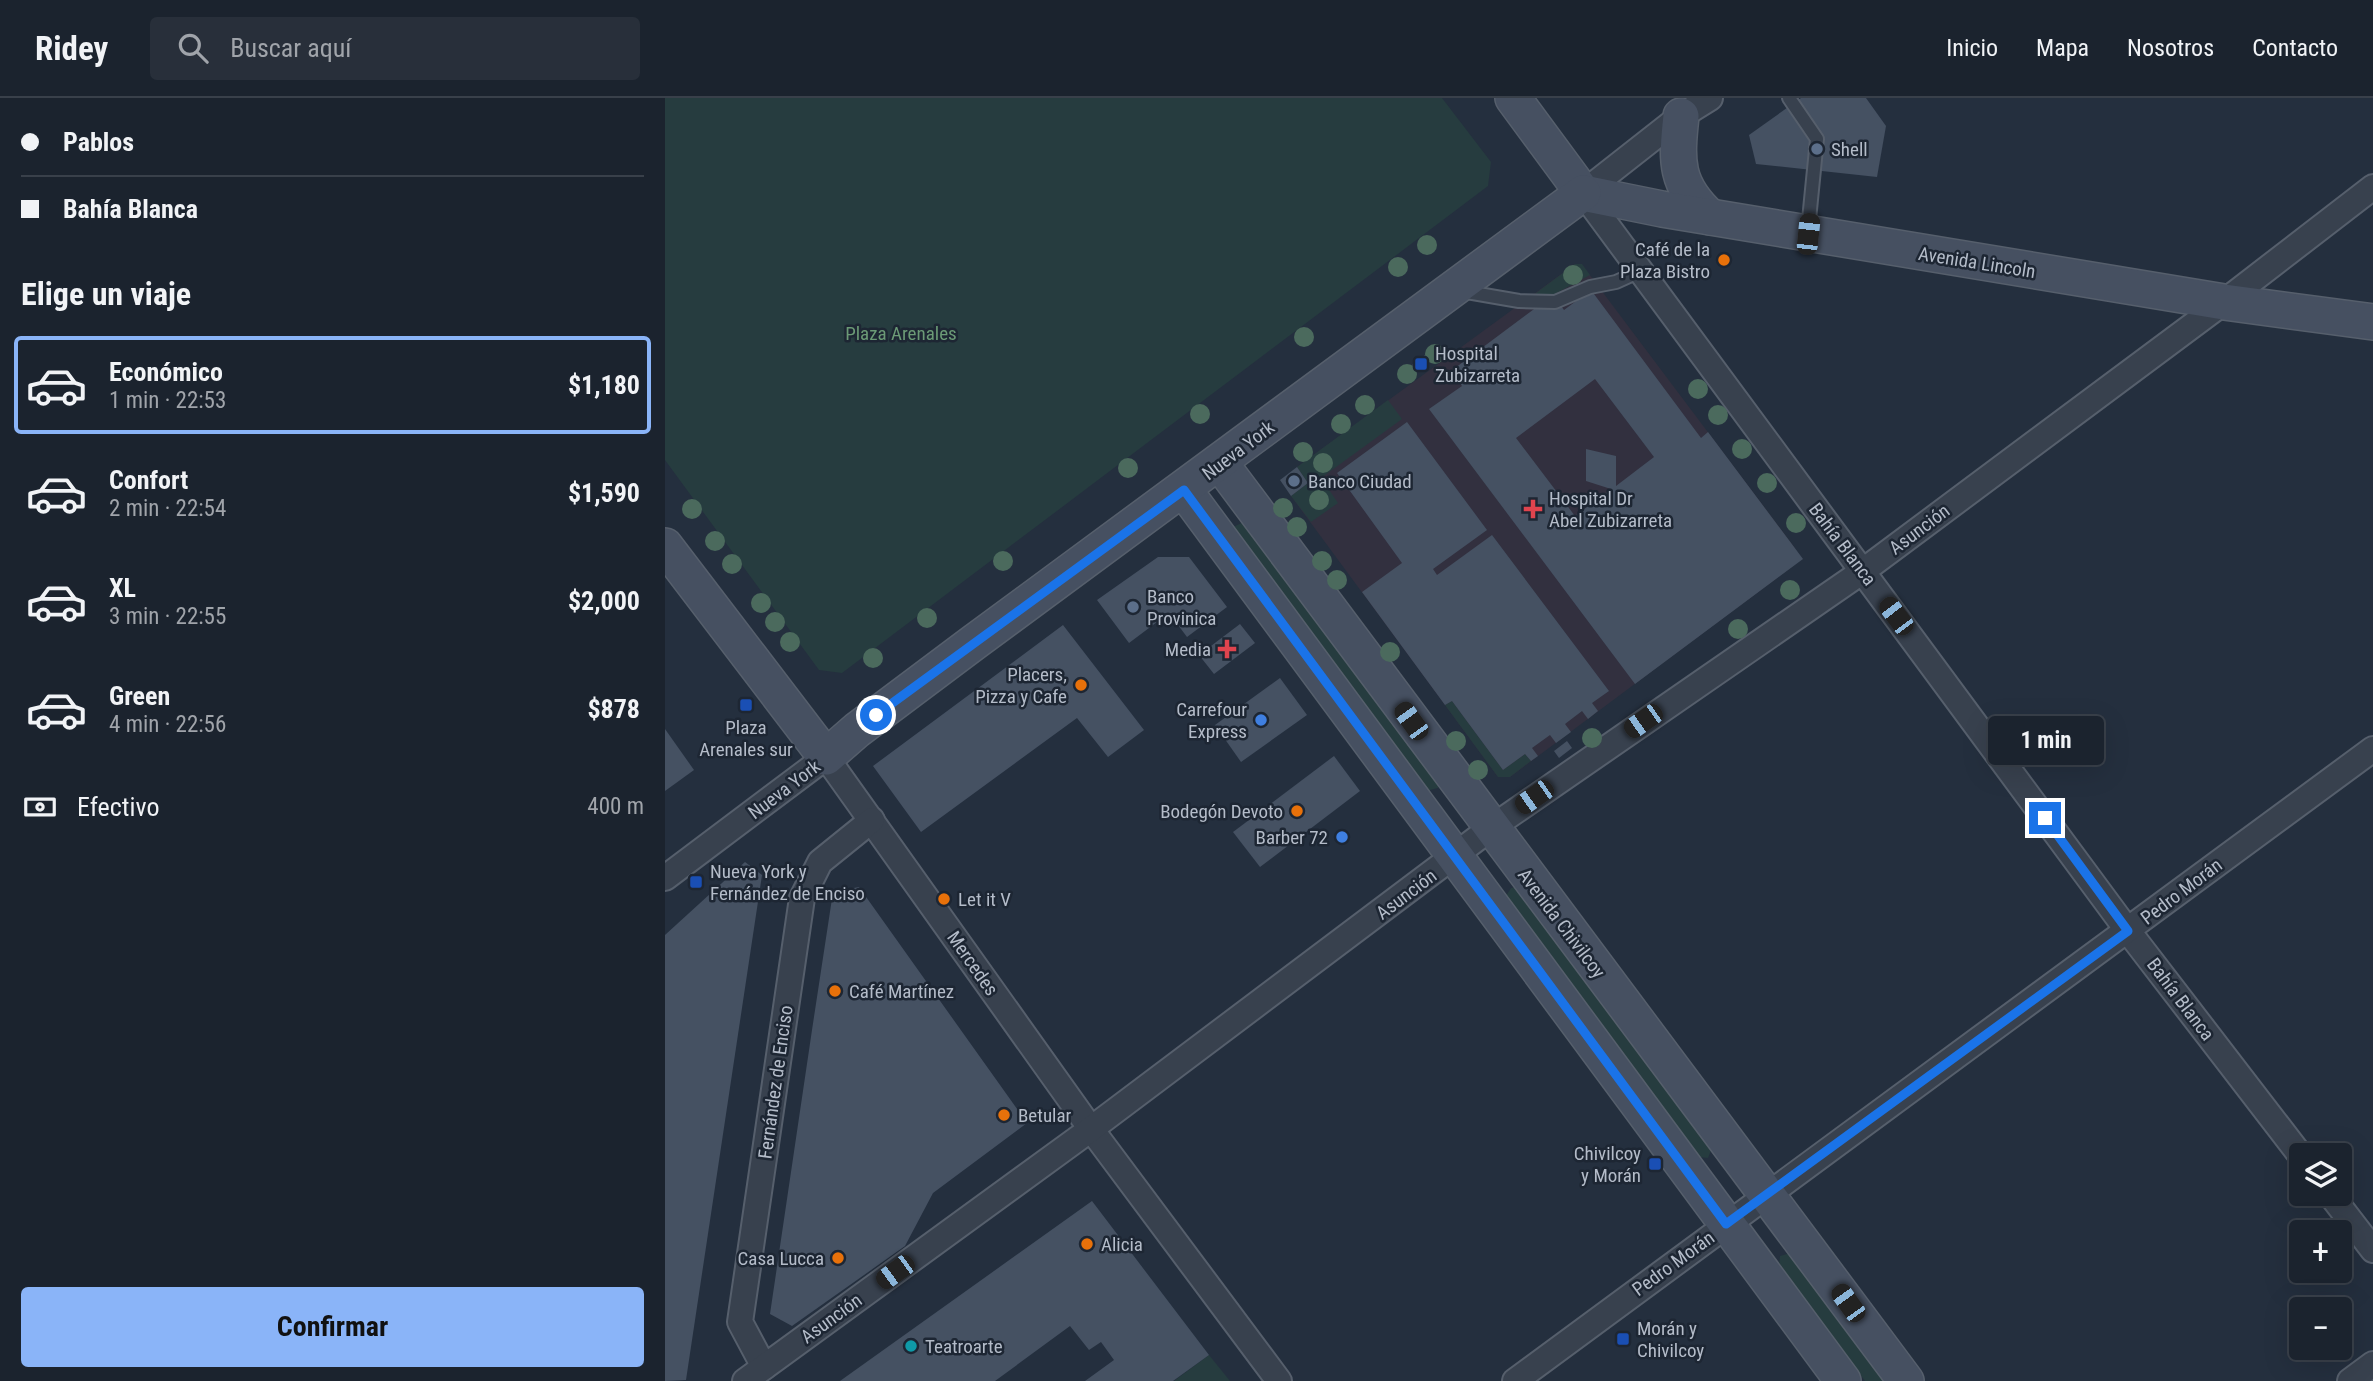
<!DOCTYPE html>
<html lang="es">
<head>
<meta charset="utf-8">
<style>
	body { margin:0; font-family:"Roboto Condensed",sans-serif; background:#282f3a; color:#f1f3f6; height:100vh; display:flex; flex-direction:column; font-size:26px; white-space:nowrap }
	* { box-sizing:border-box; margin:0 }
	p { font-size:23px; color:#a0a4aa }
	.icon { flex:none; width:38px; height:38px; fill:none; stroke:currentColor; stroke-width:2; stroke-linecap:round; stroke-linejoin:round }
	.map { position:relative; flex:1; overflow:hidden }
	.details { display:flex; flex-direction:column; background:#1b232e; width:665px }
	.details>* { flex:none }
	.hud { display:grid; align-content:center; height:154px; padding:0 21px; background:#1b232e }
	.controls { position:absolute; left:1624px; top:1045px; display:grid; gap:14px }
	.controls a { display:grid; place-items:center; width:63px; height:63px; border-radius:7px; background:#1b232e; box-shadow:0 7px 28px #0002,0 0 0 2px #39404a; font-size:35px }
	.end { position:absolute; width:32px; height:32px; margin:-16px; border:9px solid #1a73e8; background:#fff; box-shadow:0 0 0 4px #fff }
	.from { border-radius:50% }
	.bubble { position:absolute; height:49px; border-radius:7px; background:#1b232e; box-shadow:0 7px 28px #0002,0 0 0 2px #39404a; font-size:23px; font-weight:700; line-height:49px; text-align:center }
	.car { position:absolute; width:21px; height:42px; margin:-21px -10px; border-radius:9px; box-shadow:0 0 5px 2px #0007; background:linear-gradient(#222 24%,#8ab4d8 0 40%,#222 0 76%,#8ab4d8 0 86%,#222 0) }
	.hud b { display:flex; align-items:center; gap:24px; height:66px; font-size:26px }
	.hud b+b { border-top:2px solid #39404a }
	.hud i { width:18px; height:18px; background:#f1f3f6 }
	ul { padding:0; list-style:none }
	li { display:flex; align-items:center; gap:21px; height:98px; margin:0 14px 10px; padding:0 7px; border:4px solid transparent; border-radius:7px }
	li div { flex:1 }
	li b { display:block; font-size:26px }
	li em { font-style:normal; font-weight:700 }
	li.active { border-color:#8ab4f8 }
	li>.icon { width:63px; height:63px; stroke-width:1.5 }
	h2 { padding:0 21px; font-size:32px; line-height:84px }
	.pay { display:flex; align-items:center; gap:18px; height:77px; padding:0 21px; font-size:26px }
	.pay p { margin-inline-start:auto }
	.button { display:flex; gap:14px; margin-top:auto; padding:14px 21px }
	.button a { flex:1; height:80px; border-radius:7px; background:#8ab4f8; color:#111; font-size:28px; font-weight:700; line-height:80px; text-align:center }
	header { display:flex; align-items:center; gap:42px; box-sizing:border-box; height:98px; padding:0 35px; background:#1b232e; border-bottom:2px solid #39404a }
	header strong { font-size:33px }
	nav { display:flex; gap:38px; margin-inline-start:auto; font-size:24px }
	.search { width:490px; height:63px; background:#282f3a; display:flex; align-items:center; gap:18px; box-sizing:border-box; padding:0 24px; border-radius:7px; color:#a0a4aa; font-size:26px }
	main { display:flex; flex:1; min-height:0 }
	.map>svg:first-child { display:block }
	.medical { fill:#32303f }
	.green { fill:#263c3f }
	.building { fill:#455162; fill-rule:evenodd }
	.lines { fill:none; stroke-linecap:round; stroke-linejoin:round }
	.lane-casing { stroke:#565f6c; stroke-width:16 }
	.street-casing { stroke:#565f6c; stroke-width:28 }
	.secondary-casing { stroke:#565f6c; stroke-width:38 }
	.lane { stroke:#38414e; stroke-width:12 }
	.street { stroke:#38414e; stroke-width:24 }
	.secondary { stroke:#465061; stroke-width:35 }
	.tree { fill:#4b6a5d }
	.route { stroke:#1a73e8; stroke-width:9 }
	.service-dot { fill:#5c6f8a; stroke:#1d2633; stroke-width:2.5 }
	.food-dot { fill:#e8710a; stroke:#1d2633; stroke-width:2.5 }
	.transit-dot { fill:#1a4fb4; stroke:#1d2633; stroke-width:2.5 }
	.health-dot { fill:#e0444e; stroke:#1d2633; stroke-width:2.5 }
	.shop-dot { fill:#3f7fe0; stroke:#1d2633; stroke-width:2.5 }
	.culture-dot { fill:#0f9aa8; stroke:#1d2633; stroke-width:2.5 }
	.labels { text-anchor:middle; stroke-width:5; stroke-linejoin:round; paint-order:stroke }
	.poi-label { font-size:19px; fill:#b4bcc9; stroke:#1d2633; text-anchor:start }
	.street-label { font-size:19px; fill:#b4bcc9; stroke:#1d2633 }
	.park-label { font-size:19px; fill:#6b9a76; stroke:#1d2633 }
</style>
</head>
<body>
<header>
<strong>Ridey</strong>
<div class="search"><svg class="icon" aria-label="search" viewBox="0 0 24 24"><circle cx="10" cy="10" r="6"/><path d="M15 15l6 6"/></svg>Buscar aquí</div>
<nav><a>Inicio</a><a>Mapa</a><a>Nosotros</a><a>Contacto</a></nav>
</header>
<main>
<section class="details">
<div class="hud">
<b><i class="from"></i>Pablos</b>
<b><i></i>Bahía Blanca</b>
</div>
<h2>Elige un viaje</h2>
<ul>
<li class="active"><svg class="icon" aria-label="car" viewBox="0 0 24 24"><path d="M5 17H2v-5l4-1 3-4h7l3 4 3 1v5h-3M9 17h6M6 11h13"/><circle cx="7" cy="17" r="2"/><circle cx="17" cy="17" r="2"/></svg><div><b>Económico</b><p>1 min · 22:53</p></div><em>$1,180</em></li>
<li><svg class="icon" aria-label="car" viewBox="0 0 24 24"><path d="M5 17H2v-5l4-1 3-4h7l3 4 3 1v5h-3M9 17h6M6 11h13"/><circle cx="7" cy="17" r="2"/><circle cx="17" cy="17" r="2"/></svg><div><b>Confort</b><p>2 min · 22:54</p></div><em>$1,590</em></li>
<li><svg class="icon" aria-label="car" viewBox="0 0 24 24"><path d="M5 17H2v-5l4-1 3-4h7l3 4 3 1v5h-3M9 17h6M6 11h13"/><circle cx="7" cy="17" r="2"/><circle cx="17" cy="17" r="2"/></svg><div><b>XL</b><p>3 min · 22:55</p></div><em>$2,000</em></li>
<li><svg class="icon" aria-label="car" viewBox="0 0 24 24"><path d="M5 17H2v-5l4-1 3-4h7l3 4 3 1v5h-3M9 17h6M6 11h13"/><circle cx="7" cy="17" r="2"/><circle cx="17" cy="17" r="2"/></svg><div><b>Green</b><p>4 min · 22:56</p></div><em>$878</em></li>
</ul>
<div class="pay"><svg class="icon" aria-label="cash" viewBox="0 0 24 24"><path d="M3 7h18v10H3z"/><circle cx="12" cy="12" r="2"/></svg>Efectivo<p>400 m</p></div>
<div class="button"><a>Confirmar</a></div>
</section>
<div class="map">
<svg width="1708" height="1283" viewBox="0 0 1708 1283">
	<rect width="100%" height="100%" fill="#242f3e"/>
	<polygon class="medical" points="910,166 918,168 1130,450 1128,468 845,679 833,679 626,398 643,385 632,369"/>
	<g class="green">
		<polygon points="0,0 777,0 826,64 823,88 177,575 154,572 0,362"/>
		<polygon points="910,166 917,166 925,177 888,197 863,201"/>
		<polygon points="723,302 737,321 656,380 673,405 646,424 626,398 643,385 632,369"/>
		<polygon points="579,424 774,687 773,690 761,693 568,429"/>
		<polygon points="787,603 838,672 860,656 866,663 845,679 833,679 780,607"/>
		<polygon points="852,789 1047,1050 1043,1060 1034,1059 841,798 846,790"/>
		<polygon points="1125,1155 1223,1283 1200,1283 1114,1168 1115,1158"/>
		<polygon points="544,1257 565,1283 509,1283"/>
	</g>
	<g class="building">
		<polygon points="1136,0 1201,0 1221,28 1212,79 1091,66 1084,37"/>
		<path d="M926,192L1036,340L1043,334L1138,461L970,586L764,311L797,288L786,273L888,197L899,212ZM930,281L989,359L951,388V358L921,351V383L946,391L910,418L851,340Z"/>
		<polygon points="760,257 765,264 752,274 747,267"/>
		<polygon points="742,324 822,432 768,471 772,477 827,437 944,593 927,605 933,613 923,621 917,613 900,626 906,634 891,645 885,637 867,650 873,658 866,663 860,656 838,672 787,603 780,607 697,494 737,465 672,375"/>
		<polygon points="632,369 643,385 626,398 615,382"/>
		<polygon points="493,459 524,459 562,509 522,539 504,515 464,545 432,502"/>
		<polygon points="575,526 590,545 549,576 534,557"/>
		<polygon points="398,527 479,632 443,659 412,620 256,734 208,668"/>
		<polygon points="615,580 642,617 576,664 550,627"/>
		<polygon points="0,631 29,672 0,693"/>
		<polygon points="902,643 907,650 894,660 889,653"/>
		<polygon points="669,658 695,693 595,769 568,734"/>
		<polygon points="80,764 97,777 21,1282 0,1283 0,837"/>
		<polygon points="194,789 362,1025 268,1095 240,1148 127,1228 105,1216 147,932 168,794"/>
		<polygon points="427,1103 544,1257 508,1283 420,1283 449,1262 436,1244 424,1252 405,1228 330,1283 175,1283"/>
	</g>
	<g class="lines">
		<g class="lane-casing">
			<g id="lane">
				<polyline points="1124,0 1152,41 1143,132"/>
				<polyline points="796,193 854,203 890,204 925,189 951,184 973,174"/>
			</g>
		</g>
		<g class="street-casing">
			<g id="street">
				<polyline points="1045,0 1016,18 918,95 1463,833 1636,1058"/>
				<polyline points="0,780 161,659 426,1031 614,1283"/>
				<polyline points="1665,1096 1708,1152"/>
				<polyline points="99,1269 75,1224 137,800 155,764 207,722"/>
				<polyline points="80,1283 426,1031 826,730 1198,473 1559,204 1708,89"/>
				<polyline points="850,1283 1708,651"/>
				<polyline points="1685,1283 1708,1266"/>
			</g>
		</g>
		<g class="secondary-casing">
			<g id="secondary">
				<polyline points="848,0 918,95"/>
				<path d="M1016,18C1011,63 1010,87 1045,119"/>
				<polyline points="918,95 997,111 1559,204 1708,224"/>
				<polyline points="555,365 1241,1283"/>
				<polyline points="519,392 1178,1283"/>
				<polyline points="0,448 161,659 192,632 308,545 918,95"/>
			</g>
		</g>
		<use href="#lane" class="lane"/>
		<use href="#street" class="street"/>
		<use href="#secondary" class="secondary"/>
	</g>
	<g class="tree">
		<circle cx="762" cy="147" r="10"/>
		<circle cx="733" cy="169" r="10"/>
		<circle cx="908" cy="177" r="10"/>
		<circle cx="639" cy="239" r="10"/>
		<circle cx="770" cy="256" r="10"/>
		<circle cx="742" cy="276" r="10"/>
		<circle cx="1033" cy="291" r="10"/>
		<circle cx="700" cy="307" r="10"/>
		<circle cx="535" cy="316" r="10"/>
		<circle cx="1053" cy="317" r="10"/>
		<circle cx="676" cy="326" r="10"/>
		<circle cx="1077" cy="351" r="10"/>
		<circle cx="638" cy="354" r="10"/>
		<circle cx="658" cy="365" r="10"/>
		<circle cx="463" cy="370" r="10"/>
		<circle cx="1102" cy="385" r="10"/>
		<circle cx="654" cy="402" r="10"/>
		<circle cx="618" cy="410" r="10"/>
		<circle cx="27" cy="411" r="10"/>
		<circle cx="1131" cy="425" r="10"/>
		<circle cx="632" cy="429" r="10"/>
		<circle cx="50" cy="443" r="10"/>
		<circle cx="338" cy="463" r="10"/>
		<circle cx="657" cy="463" r="10"/>
		<circle cx="67" cy="466" r="10"/>
		<circle cx="672" cy="482" r="10"/>
		<circle cx="1125" cy="492" r="10"/>
		<circle cx="96" cy="505" r="10"/>
		<circle cx="262" cy="520" r="10"/>
		<circle cx="110" cy="524" r="10"/>
		<circle cx="1073" cy="531" r="10"/>
		<circle cx="125" cy="544" r="10"/>
		<circle cx="725" cy="554" r="10"/>
		<circle cx="208" cy="560" r="10"/>
		<circle cx="927" cy="640" r="10"/>
		<circle cx="791" cy="643" r="10"/>
		<circle cx="813" cy="672" r="10"/>
	</g>
	<g class="lines">
		<polyline class="route" points="211,617 519,392 1061,1126 1463,833 1380,720"/>
	</g>
	<g class="service-dot">
		<circle cx="1152" cy="51" r="7"/>
		<circle cx="629" cy="383" r="7"/>
		<circle cx="468" cy="509" r="7"/>
	</g>
	<g class="food-dot">
		<circle cx="1059" cy="162" r="7"/>
		<circle cx="416" cy="587" r="7"/>
		<circle cx="632" cy="713" r="7"/>
		<circle cx="279" cy="801" r="7"/>
		<circle cx="170" cy="893" r="7"/>
		<circle cx="339" cy="1017" r="7"/>
		<circle cx="422" cy="1146" r="7"/>
		<circle cx="173" cy="1160" r="7"/>
	</g>
	<g class="transit-dot">
		<rect x="749" y="259" width="14" height="14" rx="3.5"/>
		<rect x="74" y="600" width="14" height="14" rx="3.5"/>
		<rect x="24" y="777" width="14" height="14" rx="3.5"/>
		<rect x="983" y="1059" width="14" height="14" rx="3.5"/>
		<rect x="951" y="1234" width="14" height="14" rx="3.5"/>
	</g>
	<g class="health-dot">
		<path d="M864.5 400.5h7v7h7v7h-7v7h-7v-7h-7v-7h7z"/>
		<path d="M558.5 540.5h7v7h7v7h-7v7h-7v-7h-7v-7h7z"/>
	</g>
	<g class="shop-dot">
		<circle cx="596" cy="622" r="7"/>
		<circle cx="677" cy="739" r="7"/>
	</g>
	<circle class="culture-dot" cx="246" cy="1248" r="7"/>
	<g class="labels">
		<g class="poi-label">
			<text x="1166" y="58">Shell</text>
			<text x="1045" y="158" text-anchor="end">Café de la<tspan x="1045" dy="22">Plaza Bistro</tspan></text>
			<text x="770" y="262">Hospital<tspan x="770" dy="22">Zubizarreta</tspan></text>
			<text x="643" y="390">Banco Ciudad</text>
			<text x="884" y="407">Hospital Dr<tspan x="884" dy="22">Abel Zubizarreta</tspan></text>
			<text x="482" y="505">Banco<tspan x="482" dy="22">Provinica</tspan></text>
			<text x="546" y="558" text-anchor="end">Media</text>
			<text x="402" y="583" text-anchor="end">Placers,<tspan x="402" dy="22">Pizza y Cafe</tspan></text>
			<text x="582" y="618" text-anchor="end">Carrefour<tspan x="582" dy="22">Express</tspan></text>
			<text x="81" y="636" text-anchor="middle">Plaza<tspan x="81" dy="22">Arenales sur</tspan></text>
			<text x="618" y="720" text-anchor="end">Bodegón Devoto</text>
			<text x="663" y="746" text-anchor="end">Barber 72</text>
			<text x="45" y="780">Nueva York y<tspan x="45" dy="22">Fernández de Enciso</tspan></text>
			<text x="293" y="808">Let it V</text>
			<text x="184" y="900">Café Martínez</text>
			<text x="353" y="1024">Betular</text>
			<text x="976" y="1062" text-anchor="end">Chivilcoy<tspan x="976" dy="22">y Morán</tspan></text>
			<text x="436" y="1153">Alicia</text>
			<text x="159" y="1167" text-anchor="end">Casa Lucca</text>
			<text x="972" y="1237">Morán y<tspan x="972" dy="22">Chivilcoy</tspan></text>
			<text x="260" y="1255">Teatroarte</text>
		</g>
		<g class="street-label">
			<text transform="translate(1312 164) rotate(9)" y="7">Avenida Lincoln</text>
			<text transform="translate(573 352) rotate(-37)" y="7">Nueva York</text>
			<text transform="translate(1254 431) rotate(-37)" y="7">Asunción</text>
			<text transform="translate(1178 446) rotate(53)" y="7">Bahía Blanca</text>
			<text transform="translate(119 691) rotate(-37)" y="7">Nueva York</text>
			<text transform="translate(1516 793) rotate(-37)" y="7">Pedro Morán</text>
			<text transform="translate(741 796) rotate(-37)" y="7">Asunción</text>
			<text transform="translate(897 825) rotate(53)" y="7">Avenida Chivilcoy</text>
			<text transform="translate(308 865) rotate(55)" y="7">Mercedes</text>
			<text transform="translate(1516 901) rotate(53)" y="7">Bahía Blanca</text>
			<text transform="translate(110 984) rotate(-82)" y="7">Fernández de Enciso</text>
			<text transform="translate(1008 1165) rotate(-36)" y="7">Pedro Morán</text>
			<text transform="translate(166 1220) rotate(-36)" y="7">Asunción</text>
		</g>
		<g class="park-label">
			<text x="236" y="242">Plaza Arenales</text>
		</g>
	</g>
</svg>
<div class="controls">
<a><svg class="icon" aria-label="layers" viewBox="0 0 24 24"><path d="M12 4l9 5-9 5-9-5zM3 14l9 5 9-5"/></svg></a>
<a>+</a>
<a>−</a>
</div>
<i class="end from" style="left:211px;top:617px"></i>
<i class="end" style="left:1380px;top:720px"></i>
<div class="bubble" style="left:1323px;top:618px;width:116px">1 min</div>
<i class="car" style="left:1143px;top:136px;rotate:6deg"></i>
<i class="car" style="left:1231px;top:518px;rotate:323deg"></i>
<i class="car" style="left:746px;top:623px;rotate:324deg"></i>
<i class="car" style="left:978px;top:623px;rotate:235deg"></i>
<i class="car" style="left:869px;top:699px;rotate:235deg"></i>
<i class="car" style="left:230px;top:1174px;rotate:234deg"></i>
<i class="car" style="left:1183px;top:1205px;rotate:324deg"></i>
</div>
</main>
</body>
</html>
